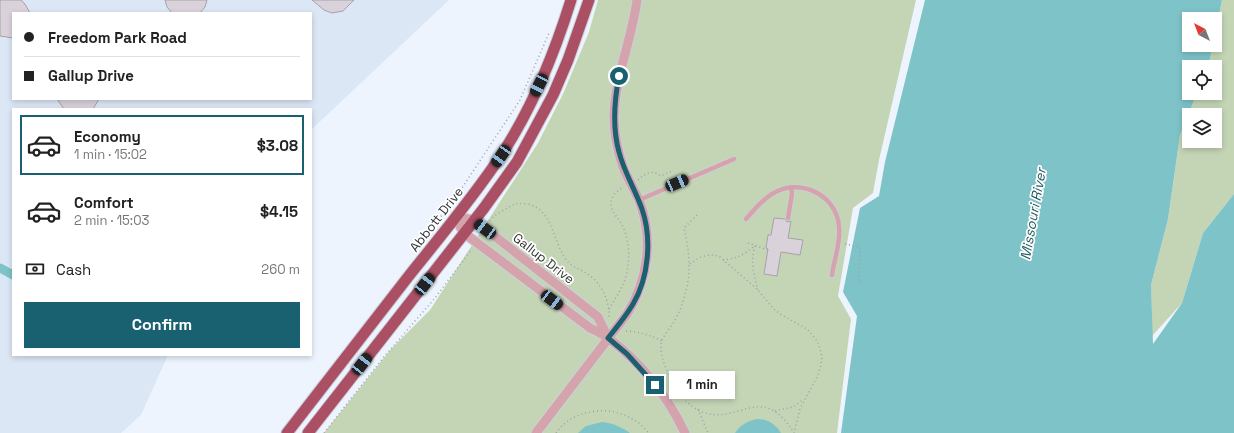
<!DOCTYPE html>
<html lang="en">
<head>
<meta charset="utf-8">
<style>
	body { margin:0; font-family:"Space Grotesk",sans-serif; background:#f6f6f6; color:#222; height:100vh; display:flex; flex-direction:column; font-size:15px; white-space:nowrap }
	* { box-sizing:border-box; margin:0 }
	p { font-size:13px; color:#767676 }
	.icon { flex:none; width:22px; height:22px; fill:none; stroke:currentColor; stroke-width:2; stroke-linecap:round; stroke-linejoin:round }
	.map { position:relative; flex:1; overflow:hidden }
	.details { position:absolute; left:12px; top:108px; width:300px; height:248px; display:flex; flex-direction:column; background:#fff; border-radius:0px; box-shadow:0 2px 6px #0003 }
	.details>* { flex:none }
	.banner { position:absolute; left:12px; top:12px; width:300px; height:88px; border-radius:0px; box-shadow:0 2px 6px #0003; display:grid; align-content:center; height:88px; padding:0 12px; background:#fff }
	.needle { width:26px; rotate:318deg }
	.controls { position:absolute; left:1182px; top:12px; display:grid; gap:8px }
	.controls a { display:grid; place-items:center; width:40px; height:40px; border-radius:0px; background:#fff; box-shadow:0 2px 6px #0003; font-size:20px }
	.end { position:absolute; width:18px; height:18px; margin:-9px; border:5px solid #196070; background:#fff; box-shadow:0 0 0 2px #fff }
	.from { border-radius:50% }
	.bubble { position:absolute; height:28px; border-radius:0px; background:#fff; box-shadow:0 2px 6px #0003; font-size:13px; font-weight:800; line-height:28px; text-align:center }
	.car { position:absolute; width:12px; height:24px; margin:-12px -6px; border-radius:5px; box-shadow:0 0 3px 1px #0007; background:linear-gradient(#222 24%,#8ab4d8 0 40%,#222 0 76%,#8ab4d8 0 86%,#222 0) }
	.banner b { display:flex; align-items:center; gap:14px; height:38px; font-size:15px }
	.banner b+b { border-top:1px solid #e0e0e0 }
	.banner i { width:10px; height:10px; background:#222 }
	ul { padding:7px 0 0; list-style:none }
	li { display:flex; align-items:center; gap:12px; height:60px; margin:0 8px 6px; padding:0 4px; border:2px solid transparent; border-radius:0px }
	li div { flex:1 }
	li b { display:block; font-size:15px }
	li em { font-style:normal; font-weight:800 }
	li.selected { border-color:#196070 }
	li>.icon { width:36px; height:36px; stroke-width:1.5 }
	.pay { display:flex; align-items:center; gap:10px; height:44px; padding:0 12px; font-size:15px }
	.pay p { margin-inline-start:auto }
	.primary-button { display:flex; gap:8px; margin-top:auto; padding:8px 12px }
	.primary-button a { flex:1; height:46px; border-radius:0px; background:#196070; color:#fff; font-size:16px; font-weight:800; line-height:46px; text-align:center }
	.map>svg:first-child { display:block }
	.built { fill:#dce7f6; fill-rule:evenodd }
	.green { fill:#c4d5b6; fill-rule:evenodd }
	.water { fill:#7ec3c8 }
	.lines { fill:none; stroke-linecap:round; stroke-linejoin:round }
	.canal { stroke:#7ec3c8; stroke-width:9 }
	.building { fill:#d9d2db; stroke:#a8a1aa }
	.service-casing { stroke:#cbd1da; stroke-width:6 }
	.minor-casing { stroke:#cbd1da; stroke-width:11 }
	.trunk-casing { stroke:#cbd1da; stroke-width:13 }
	.path { stroke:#9ca1a8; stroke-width:1.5; stroke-dasharray:1 3; stroke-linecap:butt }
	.service { stroke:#d4a3ab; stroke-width:4.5 }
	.minor { stroke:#d4a3ab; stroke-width:9 }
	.trunk { stroke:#ab5064; stroke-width:11 }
	.route { stroke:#196070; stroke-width:5 }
	.labels { text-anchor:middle; stroke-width:3.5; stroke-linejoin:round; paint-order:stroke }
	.street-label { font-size:13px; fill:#313337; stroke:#fff }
	.water-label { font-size:14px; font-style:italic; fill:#215b5f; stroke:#fff }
</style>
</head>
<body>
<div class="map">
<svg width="1234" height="433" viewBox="0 0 1234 433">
	<rect width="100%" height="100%" fill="#edf4fe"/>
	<path class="built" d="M0,0H449L311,130V109H13V355H168L141,415L121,433H0ZM13,13H311V99H13Z"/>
	<g class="green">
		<polygon points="598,0 916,0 879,160 873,193 853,208 838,296 851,319 837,433 324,433 391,349 430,310 538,143 563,94 589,32"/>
		<path d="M1222,0H1234V194L1203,233L1182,303L1152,336L1151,285L1168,219L1180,135L1197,93H1215V67H1208L1213,45H1215V34ZM1189,115H1215V141H1189Z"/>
	</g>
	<g class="water">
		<polygon points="925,0 1222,0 1215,34 1215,19 1189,19 1189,45 1213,45 1208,67 1189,67 1189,93 1197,93 1180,135 1168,219 1151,285 1153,344 1182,303 1203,233 1234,194 1234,433 841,433 857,316 843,292 860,208 879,196 885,162"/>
		<path d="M758,419C768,419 776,425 781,433H735C740,425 749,420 758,419Z"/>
		<path d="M602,422C612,423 622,427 630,433H578L586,426Z"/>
	</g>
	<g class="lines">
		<polyline class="canal" points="0,268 13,275"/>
	</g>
	<g class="building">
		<polygon points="0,0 21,0 25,4 30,13 13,13 13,38 0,36"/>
		<polygon points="165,0 207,0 205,7 200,13 172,13 167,7"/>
		<polygon points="312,0 354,0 343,11 332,13 324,10"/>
		<polygon points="57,99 99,99 93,109 64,109"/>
		<polygon points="774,218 785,219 787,222 791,221 788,238 803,240 800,255 781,252 777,276 764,274 768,249 766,248 768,235 771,235"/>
	</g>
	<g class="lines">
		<g class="service-casing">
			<g id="service">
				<polyline points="639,200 734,159"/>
				<polyline points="788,218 792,194 791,187"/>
				<path d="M746,219C754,210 762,200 772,194C799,177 836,194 839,226C841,242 834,260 832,275"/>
			</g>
		</g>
		<g class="minor-casing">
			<g id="minor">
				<path d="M455,217L464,233L590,328C596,331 603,334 608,338C641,362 668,397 685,433"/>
				<polyline points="455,217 474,220 598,317 608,338"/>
				<path d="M536,433L627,314C648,280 654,238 639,200C634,189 628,179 623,167C618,152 614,133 614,116C615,76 632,39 637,0"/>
			</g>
		</g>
		<g class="trunk-casing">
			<g id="trunk">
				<path d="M287,433C327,381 368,329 408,277C439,238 472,199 500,157C532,109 554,55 571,0"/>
				<polyline points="308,433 484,208 517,162 553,95 568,60 589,0"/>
			</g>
		</g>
		<g class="path">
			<path d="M638,180C646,173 651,169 661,176L672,171"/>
			<path d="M697,215L684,228C689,250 692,272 685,294C683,304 679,313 674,322C670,328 665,334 662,340C656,358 676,390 688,403C691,406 696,409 700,411C738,428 761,379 794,433"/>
			<path d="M490,221C494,214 503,211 509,207C515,203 520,203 527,204C554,209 553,245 568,262C574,268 583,270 589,275C602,284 610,302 609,318"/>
			<polyline points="435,229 433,227 462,188 520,100 549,33"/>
			<polyline points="748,243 768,250"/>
			<polyline points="845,244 860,247 859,284"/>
			<path d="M755,246C750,261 754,275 758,290"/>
			<path d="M723,260C734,259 745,255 753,247"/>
			<path d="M690,264C699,257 709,252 720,257L758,290L771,306L780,314L807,329L818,342L822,357L821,364L818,375L800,409L794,433"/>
			<path d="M609,309C614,301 619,293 623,285C630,268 631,244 623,227C620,219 612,214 611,205C610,198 616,191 622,188"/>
			<path d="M626,331C640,332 650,335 662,341"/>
			<polyline points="698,409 708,433"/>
			<polyline points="775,411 793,407 804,399"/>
			<polyline points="324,433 383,358 435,298 472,249"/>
			<path d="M556,433C572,410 608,404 632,419C639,422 644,428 649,433"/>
		</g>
		<use href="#service" class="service"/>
		<use href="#minor" class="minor"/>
		<use href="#trunk" class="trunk"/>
	</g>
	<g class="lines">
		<path class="route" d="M619,76C614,102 612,127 619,152C624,172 635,189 642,209C652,238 649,277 633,304C626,316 617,327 608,338L627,354L655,385"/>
	</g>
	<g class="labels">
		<g class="street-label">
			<text transform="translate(436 219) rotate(-52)" y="5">Abbott Drive</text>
			<text transform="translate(544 258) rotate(38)" y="5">Gallup Drive</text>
		</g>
		<g class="water-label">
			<text transform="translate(1033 214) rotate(-80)" y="5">Missouri River</text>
		</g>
	</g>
</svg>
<div class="controls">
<a><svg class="needle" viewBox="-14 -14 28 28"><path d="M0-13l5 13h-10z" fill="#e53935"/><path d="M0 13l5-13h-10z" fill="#767676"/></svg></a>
<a><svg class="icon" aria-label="locate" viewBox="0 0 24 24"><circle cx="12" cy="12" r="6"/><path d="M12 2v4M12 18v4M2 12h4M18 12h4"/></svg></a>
<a><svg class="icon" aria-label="layers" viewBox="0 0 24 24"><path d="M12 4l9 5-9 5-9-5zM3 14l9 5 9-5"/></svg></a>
</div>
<i class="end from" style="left:619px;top:76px"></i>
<i class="end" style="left:655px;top:385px"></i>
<div class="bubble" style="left:669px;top:371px;width:66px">1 min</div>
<i class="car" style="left:539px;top:85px;rotate:207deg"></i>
<i class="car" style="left:501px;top:156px;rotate:215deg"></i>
<i class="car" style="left:677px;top:183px;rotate:67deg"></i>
<i class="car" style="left:485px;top:229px;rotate:306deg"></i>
<i class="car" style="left:425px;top:284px;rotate:38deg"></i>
<i class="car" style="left:552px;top:300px;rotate:127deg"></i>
<i class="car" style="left:362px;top:364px;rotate:38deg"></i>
<div class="banner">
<b><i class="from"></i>Freedom Park Road</b>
<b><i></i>Gallup Drive</b>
</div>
<section class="details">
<ul>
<li class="selected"><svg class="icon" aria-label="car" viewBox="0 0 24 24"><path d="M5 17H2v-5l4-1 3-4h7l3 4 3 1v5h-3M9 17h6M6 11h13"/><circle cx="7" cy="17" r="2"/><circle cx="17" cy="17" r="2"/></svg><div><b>Economy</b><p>1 min · 15:02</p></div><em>$3.08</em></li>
<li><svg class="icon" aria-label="car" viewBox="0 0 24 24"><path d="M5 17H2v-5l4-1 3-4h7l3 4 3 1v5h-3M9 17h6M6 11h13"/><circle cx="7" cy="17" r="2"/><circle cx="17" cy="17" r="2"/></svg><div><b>Comfort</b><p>2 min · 15:03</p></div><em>$4.15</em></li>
</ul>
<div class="pay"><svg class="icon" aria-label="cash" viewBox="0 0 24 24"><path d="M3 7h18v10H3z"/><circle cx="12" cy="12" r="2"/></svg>Cash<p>260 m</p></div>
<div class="primary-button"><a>Confirm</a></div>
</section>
</div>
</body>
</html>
